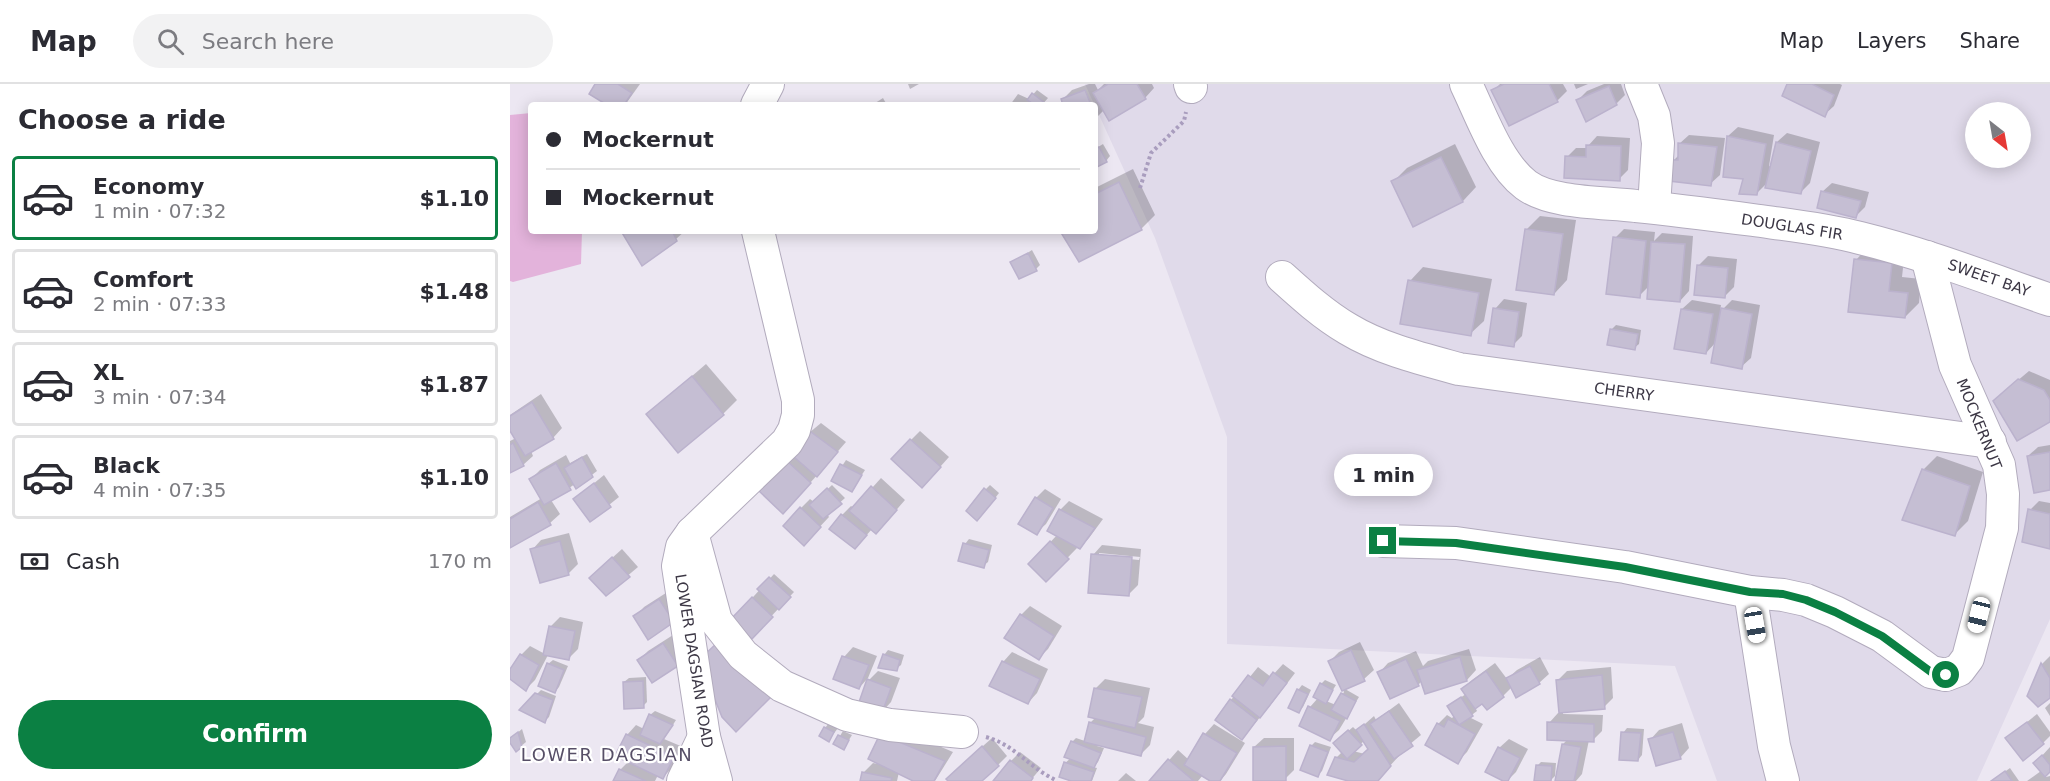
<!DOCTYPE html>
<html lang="en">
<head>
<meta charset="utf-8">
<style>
	body { margin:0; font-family:"DejaVu Sans",sans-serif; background:#f2f2f3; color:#2b2b33; height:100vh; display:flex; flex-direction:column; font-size:22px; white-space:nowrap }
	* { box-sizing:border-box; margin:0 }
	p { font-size:20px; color:#7c7c81 }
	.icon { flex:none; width:33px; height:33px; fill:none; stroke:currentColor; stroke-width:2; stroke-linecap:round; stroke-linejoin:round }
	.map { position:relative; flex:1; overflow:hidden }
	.drawer { display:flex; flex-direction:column; background:#fff; width:510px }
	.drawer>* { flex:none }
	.top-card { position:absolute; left:18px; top:18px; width:570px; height:132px; border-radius:6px; box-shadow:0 3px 15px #0003; display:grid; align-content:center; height:132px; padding:0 18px; background:#fff }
	.needle { width:39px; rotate:149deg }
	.fabs { position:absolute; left:1455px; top:18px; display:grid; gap:12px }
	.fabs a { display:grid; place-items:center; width:66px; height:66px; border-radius:50%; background:#fff; box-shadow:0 3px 15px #0003; font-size:30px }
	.end { position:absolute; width:27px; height:27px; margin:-14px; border:8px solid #0b8043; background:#fff; box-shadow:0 0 0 3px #fff }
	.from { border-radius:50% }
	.bubble { position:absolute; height:42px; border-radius:21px; background:#fff; box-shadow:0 3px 15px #0003; font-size:20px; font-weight:800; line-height:42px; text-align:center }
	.car { position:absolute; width:18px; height:36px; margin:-18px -9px; border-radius:8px; box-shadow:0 0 4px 2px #0007; background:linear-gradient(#fff 24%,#345 0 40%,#fff 0 76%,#345 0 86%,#fff 0) }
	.top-card b { display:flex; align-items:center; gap:21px; height:57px; font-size:22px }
	.top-card b+b { border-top:2px solid #e1e1e2 }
	.top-card i { width:15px; height:15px; background:#2b2b33 }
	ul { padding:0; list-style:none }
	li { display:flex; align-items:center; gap:18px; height:84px; margin:0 12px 9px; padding:0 6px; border:3px solid #e1e1e2; border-radius:6px }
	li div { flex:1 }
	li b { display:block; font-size:22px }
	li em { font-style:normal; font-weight:800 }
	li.on { border-color:#0b8043 }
	li>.icon { width:54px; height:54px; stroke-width:1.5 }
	h2 { padding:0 18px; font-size:27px; line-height:72px }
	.pay { display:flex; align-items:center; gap:15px; height:66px; padding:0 18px; font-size:22px }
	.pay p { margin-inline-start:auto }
	.primary-button { display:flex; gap:12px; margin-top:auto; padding:12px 18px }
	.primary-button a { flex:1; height:69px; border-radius:36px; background:#0b8043; color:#fff; font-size:24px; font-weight:800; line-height:69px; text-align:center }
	header { display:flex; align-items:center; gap:36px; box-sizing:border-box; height:84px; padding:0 30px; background:#fff; border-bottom:2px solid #e1e1e2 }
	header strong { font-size:28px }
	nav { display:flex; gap:33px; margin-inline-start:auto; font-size:21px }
	.search { width:420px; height:54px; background:#f2f2f3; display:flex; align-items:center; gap:15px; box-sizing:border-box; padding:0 21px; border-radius:33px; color:#7c7c81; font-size:22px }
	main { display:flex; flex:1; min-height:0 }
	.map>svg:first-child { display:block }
	.residential { fill:#e0daea; fill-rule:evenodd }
	.green { fill:#e3b3db }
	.shadow { fill:#0003; fill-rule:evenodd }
	.building { fill:#c5bed3; stroke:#bbb2cd; stroke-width:1.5 }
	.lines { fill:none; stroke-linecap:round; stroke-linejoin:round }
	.minor-casing { stroke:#b2abbd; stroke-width:34 }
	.path { stroke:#a99dbe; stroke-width:4; stroke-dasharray:3 3; stroke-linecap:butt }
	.minor { stroke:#fff; stroke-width:32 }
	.route { stroke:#0b8043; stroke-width:8 }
	.labels { text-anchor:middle; stroke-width:4.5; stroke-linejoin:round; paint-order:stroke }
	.street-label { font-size:15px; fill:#3c3745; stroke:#fff }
	.quarter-label { font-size:18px; letter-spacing:1.5px; fill:#574f67; stroke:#fff }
</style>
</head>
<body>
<header>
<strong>Map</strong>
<div class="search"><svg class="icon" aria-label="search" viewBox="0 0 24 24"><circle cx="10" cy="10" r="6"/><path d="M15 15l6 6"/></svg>Search here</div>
<nav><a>Map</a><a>Layers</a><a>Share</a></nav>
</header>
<main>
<section class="drawer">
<h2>Choose a ride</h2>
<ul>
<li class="on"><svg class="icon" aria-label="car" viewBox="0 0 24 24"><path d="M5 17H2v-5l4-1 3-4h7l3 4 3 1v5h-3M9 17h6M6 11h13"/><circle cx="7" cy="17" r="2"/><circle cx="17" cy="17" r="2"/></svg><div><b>Economy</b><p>1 min · 07:32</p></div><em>$1.10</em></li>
<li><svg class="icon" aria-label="car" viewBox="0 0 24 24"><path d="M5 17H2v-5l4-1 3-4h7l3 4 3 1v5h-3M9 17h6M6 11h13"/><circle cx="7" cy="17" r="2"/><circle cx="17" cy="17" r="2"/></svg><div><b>Comfort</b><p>2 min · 07:33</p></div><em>$1.48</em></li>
<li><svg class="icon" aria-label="car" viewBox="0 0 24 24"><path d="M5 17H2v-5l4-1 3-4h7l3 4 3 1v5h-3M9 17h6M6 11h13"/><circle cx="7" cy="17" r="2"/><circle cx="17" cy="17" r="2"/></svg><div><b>XL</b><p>3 min · 07:34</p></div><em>$1.87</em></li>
<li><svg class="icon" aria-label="car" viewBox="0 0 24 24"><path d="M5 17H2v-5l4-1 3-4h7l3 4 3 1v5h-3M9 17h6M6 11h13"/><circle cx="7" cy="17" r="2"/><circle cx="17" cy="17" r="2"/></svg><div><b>Black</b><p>4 min · 07:35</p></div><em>$1.10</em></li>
</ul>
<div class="pay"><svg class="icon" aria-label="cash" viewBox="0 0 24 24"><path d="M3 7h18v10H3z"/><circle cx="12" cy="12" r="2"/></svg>Cash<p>170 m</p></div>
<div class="primary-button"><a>Confirm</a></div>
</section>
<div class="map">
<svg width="1540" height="697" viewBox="0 0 1540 697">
	<rect width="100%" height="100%" fill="#ece7f2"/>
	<path class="residential" d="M575,0H1540V535L1467,697H1207L1165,582L717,560V353L645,154ZM1466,28H1510V74H1466Z"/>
	<polygon class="green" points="21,29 21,147 72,147 71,180 3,198 0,197 0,31"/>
	<g class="shadow">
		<polygon points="87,0 130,0 115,21 100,21"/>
		<polygon points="398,0 409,0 400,5"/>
		<polygon points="579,0 585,0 588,6 594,0 642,0 644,4 635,14 594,26 585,35 585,21 555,21 553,15 562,6"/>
		<polygon points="990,0 1053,0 1057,7 1047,17 1000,40 983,7"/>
		<polygon points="1064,0 1078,0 1066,5"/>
		<polygon points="1094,0 1111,0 1115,11 1106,20 1068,16 1077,7"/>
		<polygon points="1279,0 1330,0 1332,1 1324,22 1314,31"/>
		<polygon points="527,6 538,14 532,21 500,21 508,10 519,15"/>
		<polygon points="373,14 377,21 362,21"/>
		<polygon points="1228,43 1264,51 1259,82 1261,83 1267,58 1277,49 1310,58 1300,99 1290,109 1258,98 1247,109 1235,94 1218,52"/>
		<polygon points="1179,51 1215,54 1210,91 1200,100 1163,77 1169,71 1169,60"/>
		<polygon points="1087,52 1120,54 1118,86 1109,95 1057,73 1066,64 1078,64 1078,62"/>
		<polygon points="593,60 600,72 596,77 585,81 585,65"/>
		<polygon points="945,60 966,103 953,117 904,141 883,98 897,84"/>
		<polygon points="623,85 645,131 631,145 570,176 552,147 585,147 585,104"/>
		<polygon points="1322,99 1359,108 1355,123 1346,132 1312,108"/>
		<polygon points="1030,132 1066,136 1057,196 1044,210 1016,146"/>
		<polygon points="1114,145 1145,148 1144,157 1152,149 1183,152 1179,207 1170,217 1139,202 1129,212 1105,154"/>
		<polygon points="113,147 175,147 166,155 132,179"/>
		<polygon points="1359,162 1395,166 1392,193 1411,195 1409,219 1395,233 1346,176"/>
		<polygon points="522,166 530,181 526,185 510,193 502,179"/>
		<polygon points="1198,172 1227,175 1224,203 1215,212 1189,181"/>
		<polygon points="913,183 982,195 974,237 960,250 900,197"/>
		<polygon points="994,215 1017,219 1012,252 1003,261 985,225"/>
		<polygon points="1182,216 1211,221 1210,228 1222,216 1250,221 1241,274 1231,283 1207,257 1196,269 1172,225"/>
		<polygon points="1106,241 1131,246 1129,260 1124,264 1101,246"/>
		<polygon points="196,280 227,316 213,330 138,330"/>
		<polygon points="1519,287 1540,296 1540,336 1494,308"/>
		<polygon points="31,310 52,344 43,354 21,367 23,372 13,381 0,387 0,357 6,354 0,344 0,331"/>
		<polygon points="311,339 336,358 309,389 282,419 251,407 288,358"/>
		<polygon points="410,347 439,373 421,393 401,356"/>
		<polygon points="1540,361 1540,405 1518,372 1528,363"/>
		<polygon points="77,370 87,387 66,403 65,400 41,416 50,430 40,439 0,463 0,433 32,414 21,395 30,386 56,371 60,379"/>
		<polygon points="1427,372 1473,388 1458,437 1444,451 1413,386"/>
		<polygon points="336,376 355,386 342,406 323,396"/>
		<polygon points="94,391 109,413 80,436 65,415"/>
		<polygon points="371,394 395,416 375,439 362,445 354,454 321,445 332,431 341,422 344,424"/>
		<polygon points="322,401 335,414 317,430 319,433 303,450 291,424 300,415 304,418"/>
		<polygon points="480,401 489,409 472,431 476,405"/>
		<polygon points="535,405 551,415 536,440 526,449 526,414"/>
		<polygon points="559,417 593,435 579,454 570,463 562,459 567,464 536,496 520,480 547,451 550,426"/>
		<polygon points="1529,417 1540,419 1540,464 1520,426"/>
		<polygon points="59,449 68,480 59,489 31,497 22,466 31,456"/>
		<polygon points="459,455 482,461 478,478 473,482 455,460"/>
		<path d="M592,461L631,465L628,501L618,511L583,471ZM589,469L630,473L629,476L589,472Z"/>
		<polygon points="112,465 128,483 96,510 90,485"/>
		<polygon points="264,490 284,508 242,553 223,535"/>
		<polygon points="159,507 163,537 125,533 134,523"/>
		<polygon points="520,522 552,542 538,565 529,574 511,531"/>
		<polygon points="50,533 73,538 68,565 59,574 38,571 25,596 16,605 0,593 0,588 11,571 20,562 35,570 41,542"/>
		<polygon points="163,551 176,571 167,580 129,576 138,567"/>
		<polygon points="850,558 864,586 854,595 835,605 849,613 829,646 819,655 791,641 800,623 808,614 811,600 815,596 826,601 816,617 826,621 834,608 820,577 829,568"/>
		<polygon points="343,563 367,572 358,594 349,604 325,594 334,573"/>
		<polygon points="959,565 966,586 957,596 912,597 908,601 869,589 878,579 906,567 913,582 918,577"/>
		<polygon points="378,566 394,571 391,581 386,585 374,571"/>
		<polygon points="502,568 538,585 527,609 518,619 493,578"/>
		<polygon points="1540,572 1540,612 1519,612 1532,580"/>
		<polygon points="1030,573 1039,590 1029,599 1002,603 993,612 973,618 965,623 967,627 959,633 973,640 957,668 947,678 928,640 937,631 942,634 945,631 944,618 956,610 953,605 962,596 985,579 997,595 1007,586"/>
		<polygon points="43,576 58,582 49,603 45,608 38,580"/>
		<polygon points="773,580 785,589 759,623 732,654 721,616 748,583 761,593"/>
		<polygon points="1101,583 1103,614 1094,623 1053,628 1053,630 1093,631 1092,647 1083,656 1079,656 1072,690 1066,697 1047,697 1053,660 1058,655 1039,639 1048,629 1051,629 1048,596 1057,587"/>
		<polygon points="368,587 390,594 381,618 372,628 359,596"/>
		<polygon points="136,593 137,618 133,622 114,598 119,594"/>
		<polygon points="595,595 640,604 634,633 628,639 644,643 640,661 631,670 588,660 587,662 594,664 588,678 583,683 587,684 582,697 565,697 555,679 561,674 562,658 566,654 575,657 580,639 586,633 585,605"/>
		<polygon points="792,601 801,606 793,623 789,627 788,606"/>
		<polygon points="31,606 46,612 39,633 35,637 11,626"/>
		<path d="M889,619L911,651L888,670L889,672L866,697L826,674L832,668L829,655L843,643L847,647L864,632L866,636ZM854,657L860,665L855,670L843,667Z"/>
		<polygon points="1540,619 1540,632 1535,624"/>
		<polygon points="145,627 166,636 154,655 173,663 162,684 153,693 148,691 145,697 105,697 110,686 119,677 117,651 126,641 134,645 140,631"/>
		<polygon points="1527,630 1540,648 1540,652 1533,659 1497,654"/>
		<polygon points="319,639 328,644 319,656 315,644"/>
		<polygon points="1172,639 1179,664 1170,674 1140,656 1149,646"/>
		<polygon points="704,640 735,659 716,690 710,697 693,691 688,697 641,697 668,666 679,676 695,650"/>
		<polygon points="380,641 443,668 425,697 407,697 389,688 387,697 351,697 353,689 363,679 372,681"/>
		<polygon points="1117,644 1134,645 1132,671 1128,676 1113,649"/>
		<polygon points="12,645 16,658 11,662 0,655"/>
		<polygon points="333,647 342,651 334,664 325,660"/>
		<polygon points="482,654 497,672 488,681 447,685"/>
		<polygon points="754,654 784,654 784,686 775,695 744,663"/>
		<polygon points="999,655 1018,665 1006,688 997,697 989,664"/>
		<polygon points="805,658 821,663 812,687 808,691 801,662"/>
		<polygon points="1540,663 1540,686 1535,691 1536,693 1540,692 1540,697 1517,697 1531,687 1529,675"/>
		<polygon points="510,668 531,684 520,697 501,677"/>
		<polygon points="1031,678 1046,679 1045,692 1040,697 1027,682"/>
		<polygon points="1500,684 1509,697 1482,697"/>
		<polygon points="616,689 626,697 608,697"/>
	</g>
	<g class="building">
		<polygon points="85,0 108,0 122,9 114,21 97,21 79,10"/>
		<polygon points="598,0 627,0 636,15 599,37 583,9"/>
		<polygon points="994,0 1039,0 1048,18 999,42 981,6"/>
		<polygon points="1277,0 1302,0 1324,11 1315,33 1272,12"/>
		<polygon points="1099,2 1107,21 1076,38 1066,16"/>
		<polygon points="575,6 581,21 553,21 551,15"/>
		<polygon points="522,9 535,19 533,21 525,21 517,16"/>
		<polygon points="1217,52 1256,60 1247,111 1229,110 1233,95 1213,93"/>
		<polygon points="1266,58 1301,67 1291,110 1255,104"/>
		<polygon points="1168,59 1207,63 1201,102 1159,97 1162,76 1168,76"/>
		<polygon points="1076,61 1111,62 1110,97 1054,94 1055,72 1076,73"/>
		<polygon points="589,63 597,78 585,84 585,65"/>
		<polygon points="931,73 953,118 903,143 881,97"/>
		<polygon points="609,98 632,146 569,178 550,147 585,147 585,110"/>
		<polygon points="1311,107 1351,117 1346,134 1307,124"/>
		<polygon points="1015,145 1053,150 1044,211 1006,206"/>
		<polygon points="111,147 162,147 167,157 132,182"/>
		<polygon points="1103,153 1136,157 1130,214 1096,210"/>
		<polygon points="1141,158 1175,160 1170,218 1137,215"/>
		<polygon points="518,169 527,187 509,195 500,178"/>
		<polygon points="1344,175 1382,179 1379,207 1398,209 1395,234 1338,228"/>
		<polygon points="1187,181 1218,184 1215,214 1184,211"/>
		<polygon points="898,196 969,209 961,252 890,240"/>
		<polygon points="983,224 1009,228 1004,263 978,259"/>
		<polygon points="1211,224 1242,230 1232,285 1201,279"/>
		<polygon points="1171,225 1203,230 1196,270 1164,265"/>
		<polygon points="1100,245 1128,250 1125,266 1097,261"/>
		<polygon points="182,292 214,331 168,369 136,330"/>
		<polygon points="1508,295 1534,306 1540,316 1540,338 1507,357 1483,317"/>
		<polygon points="22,318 44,355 15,372 0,347 0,332"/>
		<polygon points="301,348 328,368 307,393 277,367"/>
		<polygon points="400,355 431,383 412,404 381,375"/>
		<polygon points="3,359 14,382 0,389 0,361"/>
		<polygon points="1540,368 1540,406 1524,409 1517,372"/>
		<polygon points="72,373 83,393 66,405 54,384"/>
		<polygon points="277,377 301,399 273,430 249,407"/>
		<polygon points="46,379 61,406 34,421 19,395"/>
		<polygon points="330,380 352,391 342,408 321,397"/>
		<polygon points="1412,385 1460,402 1445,452 1392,436"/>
		<polygon points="84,399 101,423 80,438 63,415"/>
		<polygon points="361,402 387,426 366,450 339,427"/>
		<polygon points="317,404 332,420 313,435 299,421"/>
		<polygon points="474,404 486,414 467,437 456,427"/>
		<polygon points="525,413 543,424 527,451 508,440"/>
		<polygon points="28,418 41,441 0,464 0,435"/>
		<polygon points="290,423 311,443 294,462 273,442"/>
		<polygon points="549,425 585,444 570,465 537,447"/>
		<polygon points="1518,425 1540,430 1540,465 1512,458"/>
		<polygon points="331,430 357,451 345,465 319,445"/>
		<polygon points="50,457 59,491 30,499 20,465"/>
		<polygon points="540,457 559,475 536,498 518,480"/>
		<polygon points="453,459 479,466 474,484 448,477"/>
		<polygon points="581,470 622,473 619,512 578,509"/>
		<polygon points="102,473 120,493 96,512 79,494"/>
		<polygon points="259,493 281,513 269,526 247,505"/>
		<polygon points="242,513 263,533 242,555 221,535"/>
		<polygon points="149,515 164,538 138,556 123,532"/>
		<polygon points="510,530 544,552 529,576 494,554"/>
		<polygon points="39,542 65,547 59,576 33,571"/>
		<polygon points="208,558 262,612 226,648 212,633 189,576"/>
		<polygon points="153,559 168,582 142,599 127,576"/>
		<polygon points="841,566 855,597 832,607 818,577"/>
		<polygon points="10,570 29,581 16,607 0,595 0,585"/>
		<polygon points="373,570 390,576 387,587 368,584"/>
		<polygon points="332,572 359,581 349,605 323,595"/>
		<polygon points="950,573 957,597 915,610 907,586"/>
		<polygon points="896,575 909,602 880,615 867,588"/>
		<polygon points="492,577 530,595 518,620 479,602"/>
		<polygon points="37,579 54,586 45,609 28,602"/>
		<polygon points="1531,579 1540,594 1540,614 1528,623 1517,612"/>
		<polygon points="1020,582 1030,600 1006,614 996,594"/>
		<polygon points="976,587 994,613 977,626 972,620 965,625 951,605"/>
		<polygon points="763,588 777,599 750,634 722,612 738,591 753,602"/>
		<polygon points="1092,591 1095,625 1049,629 1046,596"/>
		<polygon points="357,595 381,604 372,629 348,621"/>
		<polygon points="133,597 134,624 114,625 113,598"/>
		<polygon points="810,599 823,606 816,620 803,613"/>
		<polygon points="584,604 632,613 625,644 578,633"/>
		<polygon points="787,605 798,610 789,629 778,624"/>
		<polygon points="25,609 43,616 35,639 9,626"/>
		<polygon points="831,609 846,617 837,635 821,626"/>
		<polygon points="951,613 963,632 949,641 937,622"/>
		<polygon points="720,615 747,636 732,656 705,636"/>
		<polygon points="798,622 830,637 820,657 789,642"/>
		<polygon points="879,627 903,662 884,675 860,640"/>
		<polygon points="139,630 163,641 150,660 130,651"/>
		<polygon points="938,635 965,650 948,680 915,661 927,639 934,643"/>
		<polygon points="579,638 636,653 631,672 574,658"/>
		<polygon points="1037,638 1084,640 1084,658 1037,656"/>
		<polygon points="1517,638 1534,660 1513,677 1495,654"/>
		<polygon points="854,640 881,682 868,697 838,697 817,691 825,673 844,678 858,665 846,646"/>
		<polygon points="314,643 324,648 319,658 309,652"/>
		<polygon points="838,646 852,661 837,675 823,659"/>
		<polygon points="8,648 12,663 6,668 0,659 0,654"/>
		<polygon points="1111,648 1131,649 1128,677 1109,676"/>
		<polygon points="1163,648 1171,675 1146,682 1138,655"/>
		<polygon points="693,649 727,669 710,697 700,697 674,681"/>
		<polygon points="116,650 164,673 153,695 105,672"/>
		<polygon points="370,650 435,677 424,697 403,697 358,675"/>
		<polygon points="328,651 339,656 334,666 323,660"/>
		<polygon points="561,657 591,669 584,684 554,673"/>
		<polygon points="1052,660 1071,663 1064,697 1045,697"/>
		<polygon points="800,661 818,668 808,693 790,686"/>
		<polygon points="472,662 489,682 472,697 438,697 436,695"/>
		<polygon points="776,662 776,697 743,697 743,663"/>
		<polygon points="988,663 1010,674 998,697 993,697 975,688"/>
		<polygon points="1532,671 1540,681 1540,688 1535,693 1523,679"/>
		<polygon points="658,675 684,697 639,697"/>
		<polygon points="500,676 523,694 521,697 483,697"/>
		<polygon points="554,678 584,688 581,697 561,697 549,693"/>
		<polygon points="1026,681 1042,682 1041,697 1024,697"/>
		<polygon points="109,685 136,697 103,697"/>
		<polygon points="1495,687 1502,697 1481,697"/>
		<polygon points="352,688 382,694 381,697 350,697"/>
	</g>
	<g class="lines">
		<g class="minor-casing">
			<g id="minor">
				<polyline points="680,0 681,3"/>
				<path d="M956,0C971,31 988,80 1016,101C1042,120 1094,118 1126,122C1165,126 1204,131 1243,136C1279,141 1316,145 1350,154C1415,170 1477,194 1540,216"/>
				<polyline points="1131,0 1144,32 1148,59 1144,123"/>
				<polyline points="247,21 258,0"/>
				<path d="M772,193C793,212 814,231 838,245C871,265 912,275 949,285L1480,358"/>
				<polyline points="182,449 206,537 233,571 272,602 337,631 380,641 452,648"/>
				<polyline points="873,457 946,459 1115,483 1240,508 1273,511 1296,516 1325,528 1372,552 1421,588 1436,591 1449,586 1458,574 1492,444 1493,410 1489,381 1445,281 1417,173"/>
				<polyline points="1240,508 1264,662 1273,697"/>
				<polyline points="173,697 194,653"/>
				<polyline points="206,697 194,653 168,482 172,463 182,449 277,358 284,346 288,331 288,316 248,147"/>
			</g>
		</g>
		<g class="path">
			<polyline points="630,104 641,69 674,37 676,28"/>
			<path d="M476,653C498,659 508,671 526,684C532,689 540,693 547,697"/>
		</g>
		<use href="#minor" class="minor"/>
	</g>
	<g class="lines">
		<polyline class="route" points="873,457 946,459 967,462 1115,483 1240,508 1273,510 1296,516 1325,528 1372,552 1421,588 1436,591"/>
	</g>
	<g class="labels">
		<g class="street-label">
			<text transform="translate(1282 143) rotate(9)" y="5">DOUGLAS FIR</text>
			<text transform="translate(1479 194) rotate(19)" y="5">SWEET BAY</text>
			<text transform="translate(1114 308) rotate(8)" y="5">CHERRY</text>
			<text transform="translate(1469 340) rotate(68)" y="5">MOCKERNUT</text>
			<text transform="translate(184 577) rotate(81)" y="5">LOWER DAGSIAN ROAD</text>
		</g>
		<g class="quarter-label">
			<text x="97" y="677">LOWER DAGSIAN</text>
		</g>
	</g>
</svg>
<div class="fabs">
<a><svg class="needle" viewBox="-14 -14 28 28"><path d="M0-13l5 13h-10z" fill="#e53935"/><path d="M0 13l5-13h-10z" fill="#7c7c81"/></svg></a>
</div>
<i class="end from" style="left:1436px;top:591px"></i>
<i class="end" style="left:873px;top:457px"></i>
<div class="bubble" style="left:824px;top:370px;width:99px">1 min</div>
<i class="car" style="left:1469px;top:531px;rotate:194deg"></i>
<i class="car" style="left:1245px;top:541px;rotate:170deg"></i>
<div class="top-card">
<b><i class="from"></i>Mockernut</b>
<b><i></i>Mockernut</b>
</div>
</div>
</main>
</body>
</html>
